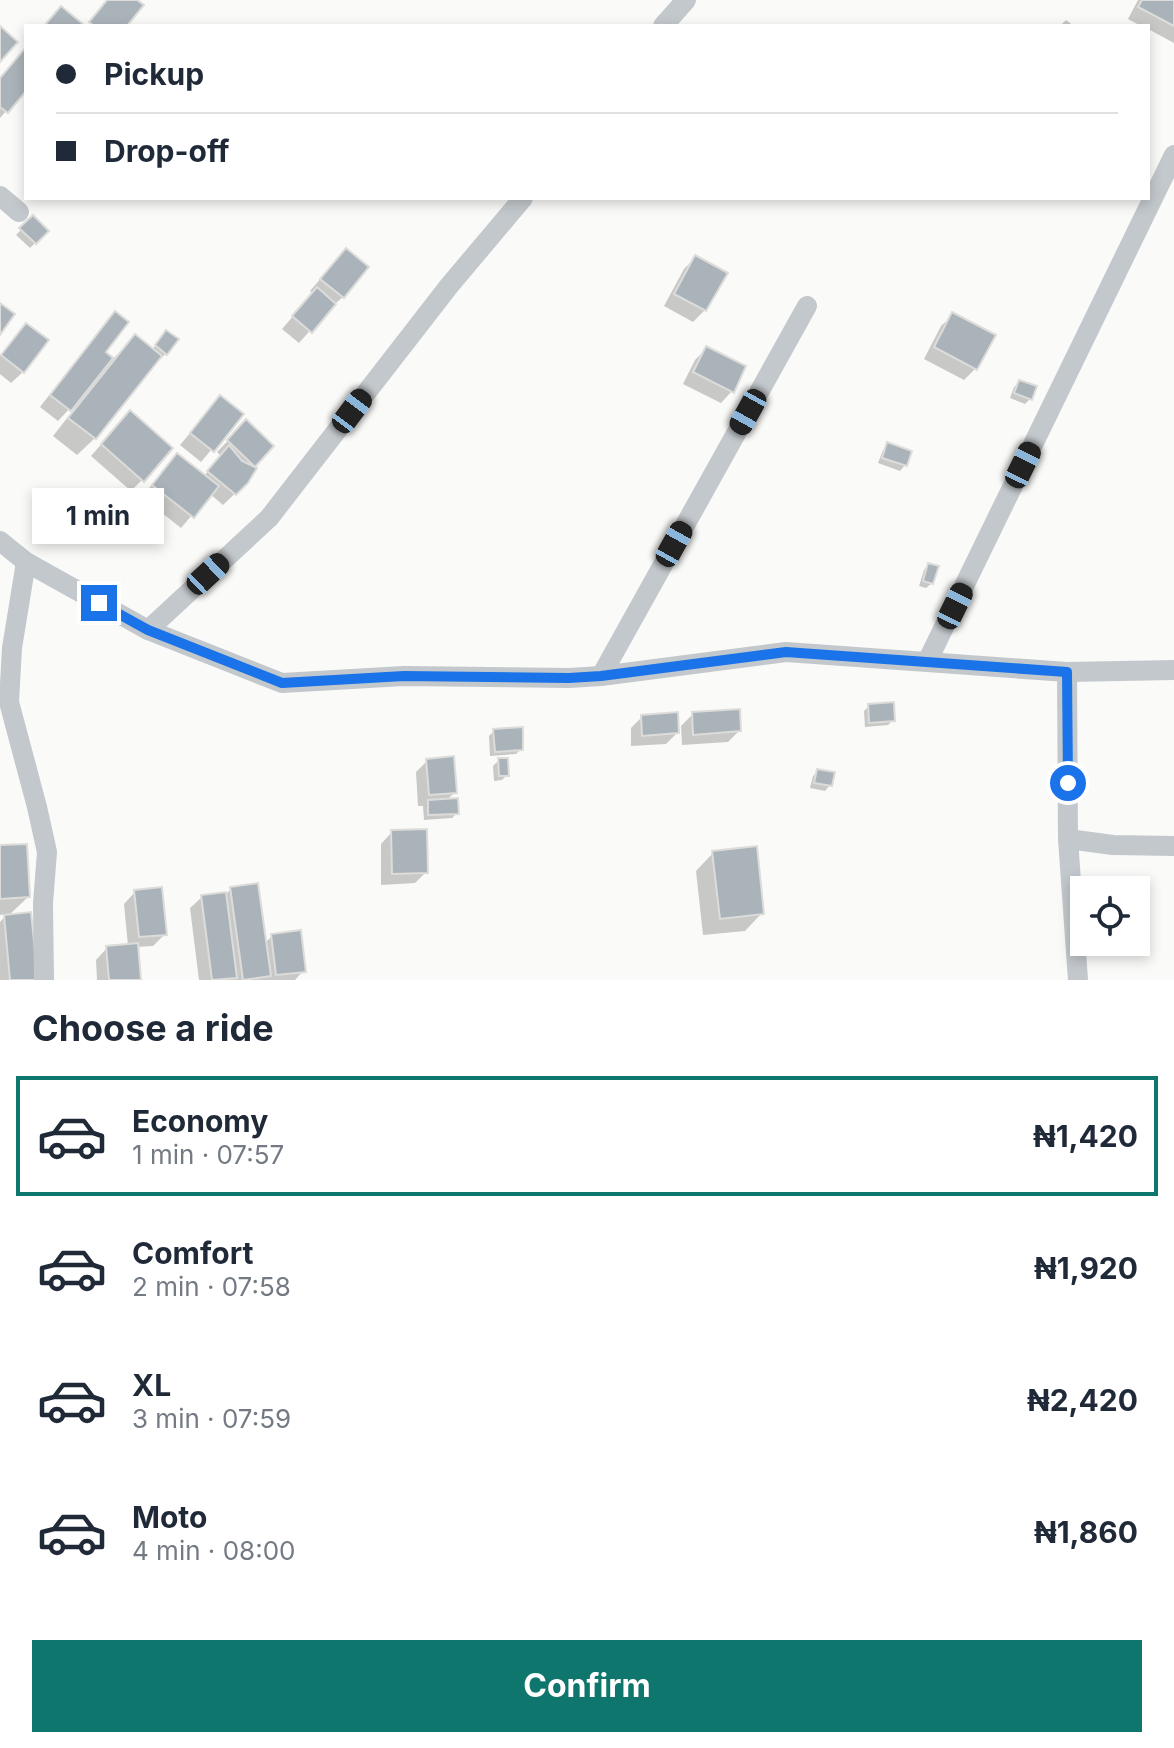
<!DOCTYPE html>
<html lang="en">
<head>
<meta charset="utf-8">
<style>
	body { margin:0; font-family:Inter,sans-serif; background:#f6f6f7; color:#1f2937; height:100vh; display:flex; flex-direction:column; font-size:30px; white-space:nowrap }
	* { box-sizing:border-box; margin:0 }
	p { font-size:26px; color:#747a83 }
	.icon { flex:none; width:44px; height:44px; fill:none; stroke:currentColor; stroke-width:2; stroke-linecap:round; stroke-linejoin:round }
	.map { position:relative; height:980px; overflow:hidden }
	.details { display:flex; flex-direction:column; background:#fff; flex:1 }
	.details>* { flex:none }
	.top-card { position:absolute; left:24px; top:24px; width:1126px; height:176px; border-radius:0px; box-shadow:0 4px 12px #0003; display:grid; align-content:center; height:176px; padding:0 32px; background:#fff }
	.buttons { position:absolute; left:1070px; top:876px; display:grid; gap:16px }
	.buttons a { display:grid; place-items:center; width:80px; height:80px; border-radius:0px; background:#fff; box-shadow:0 4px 12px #0003; font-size:40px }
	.end { position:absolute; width:36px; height:36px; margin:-18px; border:10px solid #1a73e8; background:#fff; box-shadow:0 0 0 4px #fff }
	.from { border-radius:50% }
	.bubble { position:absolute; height:56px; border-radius:0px; background:#fff; box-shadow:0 4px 12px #0003; font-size:26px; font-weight:700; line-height:56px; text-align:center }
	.car { position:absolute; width:24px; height:48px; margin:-24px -12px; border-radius:10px; box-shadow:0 0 6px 2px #0007; background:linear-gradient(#222 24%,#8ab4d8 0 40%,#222 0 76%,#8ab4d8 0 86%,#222 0) }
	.top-card b { display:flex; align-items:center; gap:28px; height:76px; font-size:30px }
	.top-card b+b { border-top:2px solid #e0e1e3 }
	.top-card i { width:20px; height:20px; background:#1f2937 }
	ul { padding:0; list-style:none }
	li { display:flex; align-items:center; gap:24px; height:120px; margin:0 16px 12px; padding:0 16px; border:4px solid transparent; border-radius:0px }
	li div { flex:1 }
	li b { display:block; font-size:30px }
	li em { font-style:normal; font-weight:700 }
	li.selected { border-color:#0f766e }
	li>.icon { width:72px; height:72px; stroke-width:1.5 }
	h2 { padding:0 32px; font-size:36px; line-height:96px }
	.cta { display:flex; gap:16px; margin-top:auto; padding:16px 32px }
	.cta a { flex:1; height:92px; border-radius:0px; background:#0f766e; color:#fff; font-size:32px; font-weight:700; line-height:92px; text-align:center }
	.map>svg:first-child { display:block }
	.shadow { fill:#0003 }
	.building { fill:#aab3b9; stroke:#dcdcda; stroke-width:2 }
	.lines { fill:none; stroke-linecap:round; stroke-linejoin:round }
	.minor { stroke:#c3c8cc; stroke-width:20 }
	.route { stroke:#1a73e8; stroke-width:10 }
</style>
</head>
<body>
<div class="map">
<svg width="1174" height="980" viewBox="0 0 1174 980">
	<rect width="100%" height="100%" fill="#fafaf8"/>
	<g class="shadow">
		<polygon points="1138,0 1174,0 1174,43 1148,29 1148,26 1141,26 1128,19"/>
		<polygon points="1066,20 1074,26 1060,26"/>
		<polygon points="26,47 26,88 0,118 0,78"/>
		<polygon points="33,217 47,231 30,248 16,235"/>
		<polygon points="695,258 705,310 693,322 664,306 684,269"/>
		<polygon points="335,262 343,297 330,308 299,343 282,329 313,293 310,291"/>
		<polygon points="115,314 103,352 112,360 135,336 152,350 161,338 166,353 161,359 159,357 95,438 77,455 53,436 75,408 72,406 58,421 40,407 104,325"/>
		<polygon points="953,315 976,368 964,380 924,359 941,326"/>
		<polygon points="26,325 23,372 11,383 0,374 0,356"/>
		<polygon points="706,349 732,391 721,403 683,384 695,360"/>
		<polygon points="1020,382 1031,398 1025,404 1010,398 1014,387"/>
		<polygon points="220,398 241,414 201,462 180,445"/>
		<polygon points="246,422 272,446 251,468 247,482 223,505 210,494 181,528 142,497 166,467 177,455 204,476 221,456 217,452"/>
		<polygon points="118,425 142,480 131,491 91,456"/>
		<polygon points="888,445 905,465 900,471 878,463 883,450"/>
		<polygon points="929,565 932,583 926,588 919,586 924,570"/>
		<polygon points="869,706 893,720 888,725 865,727 864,711"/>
		<polygon points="693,714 739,731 728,742 682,745 681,726"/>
		<polygon points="642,717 677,733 666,744 631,746 631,728"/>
		<polygon points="494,731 521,749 516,754 490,756 489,736"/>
		<polygon points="499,760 507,775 502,780 494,781 493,766"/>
		<polygon points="427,761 455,792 447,800 457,813 452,818 424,820 423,806 418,806 416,772"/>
		<polygon points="818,771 830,785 825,791 810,788 813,776"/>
		<polygon points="392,832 426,872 415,883 381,885 381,844"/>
		<polygon points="0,847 28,897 8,916 36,980 0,980 0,922 7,914 0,915"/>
		<polygon points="713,853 762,913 745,931 703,935 696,871"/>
		<polygon points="231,889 265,943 272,936 303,971 295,980 199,980 190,908 202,897 226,894"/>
		<polygon points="135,892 165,934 153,946 136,947 139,980 97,980 96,960 107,948 128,946 124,904"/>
	</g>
	<g class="building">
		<polygon points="107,0 137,0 144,5 127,26 94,26 89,22"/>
		<polygon points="1142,0 1174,0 1174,26 1138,7"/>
		<polygon points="61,6 83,24 81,26 44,26"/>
		<polygon points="0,26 18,42 0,62"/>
		<polygon points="26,47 26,91 8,113 0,107 0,78"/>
		<polygon points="33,215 49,231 36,244 19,228"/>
		<polygon points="346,248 369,267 344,298 320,279"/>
		<polygon points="695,255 728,273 706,311 674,294"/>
		<polygon points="317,287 336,304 312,333 292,316"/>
		<polygon points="0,303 15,314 0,335"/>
		<polygon points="115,311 129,322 106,352 113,358 71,411 50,395"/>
		<polygon points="952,312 996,335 977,370 934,347"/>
		<polygon points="26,323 49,340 24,373 1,355"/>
		<polygon points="166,330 179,339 167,355 155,345"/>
		<polygon points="135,334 162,356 96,439 68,418"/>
		<polygon points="706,346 746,366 734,393 693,372"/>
		<polygon points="1019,380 1037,386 1032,400 1014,393"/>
		<polygon points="220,395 244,414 214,452 190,433"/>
		<polygon points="130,410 173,448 144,482 101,444"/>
		<polygon points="246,419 274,446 255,467 227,440"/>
		<polygon points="887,442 912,451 907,466 882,458"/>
		<polygon points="229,445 242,461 257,468 248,483 236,495 207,471"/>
		<polygon points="177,453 219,486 194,518 152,485"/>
		<polygon points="928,563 939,566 933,584 923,581"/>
		<polygon points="894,702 895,721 869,723 868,704"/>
		<polygon points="740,709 741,731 693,735 692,712"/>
		<polygon points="678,712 679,733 642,736 641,715"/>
		<polygon points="523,727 523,750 495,752 493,729"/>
		<polygon points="454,756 457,793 429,795 426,759"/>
		<polygon points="498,758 508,758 509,776 499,776"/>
		<polygon points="817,769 835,772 832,786 814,783"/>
		<polygon points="458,798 459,814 428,815 428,800"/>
		<polygon points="427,829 428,873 392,874 391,830"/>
		<polygon points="27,844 30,897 0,899 0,845"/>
		<polygon points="757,846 764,914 720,919 712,851"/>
		<polygon points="258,883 271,976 243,980 230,887"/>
		<polygon points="162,887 167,935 139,937 134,890"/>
		<polygon points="226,892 237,978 212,980 201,895"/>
		<polygon points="31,912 38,980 10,980 4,915"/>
		<polygon points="301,930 306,972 276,975 271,934"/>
		<polygon points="138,943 141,980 109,980 106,946"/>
	</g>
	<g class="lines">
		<g class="minor">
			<polyline points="663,26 686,0"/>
			<polyline points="0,196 19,212"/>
			<polyline points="0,541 26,562 148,630 282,683 404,676 569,678 601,676 786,652 1067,672 1174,670"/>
			<polyline points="26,562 12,648 9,702 37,807 47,852 43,903 44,980"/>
			<polyline points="148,630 269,518 449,286 523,198"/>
			<polyline points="927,662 1174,155"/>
			<polyline points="1067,672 1068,839 1113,845 1174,846"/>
			<polyline points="601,676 807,306"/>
			<polyline points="1068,839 1078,980"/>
		</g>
	</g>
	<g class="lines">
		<polyline class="route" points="99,603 148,630 282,683 404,676 569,678 601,676 786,652 1067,672 1068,783"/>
	</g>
</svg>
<div class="buttons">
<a><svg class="icon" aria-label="locate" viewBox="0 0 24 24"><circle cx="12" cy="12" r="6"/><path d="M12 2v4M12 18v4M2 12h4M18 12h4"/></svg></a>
</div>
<i class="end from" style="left:1068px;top:783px"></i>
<i class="end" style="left:99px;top:603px"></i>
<div class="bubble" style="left:32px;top:488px;width:132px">1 min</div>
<i class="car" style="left:352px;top:411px;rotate:37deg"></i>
<i class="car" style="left:748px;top:412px;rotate:209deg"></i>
<i class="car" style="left:1023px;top:465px;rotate:26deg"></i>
<i class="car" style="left:674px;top:544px;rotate:29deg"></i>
<i class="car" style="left:208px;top:574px;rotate:47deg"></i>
<i class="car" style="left:955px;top:606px;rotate:26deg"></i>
<div class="top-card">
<b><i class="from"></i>Pickup</b>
<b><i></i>Drop-off</b>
</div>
</div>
<section class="details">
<h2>Choose a ride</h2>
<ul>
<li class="selected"><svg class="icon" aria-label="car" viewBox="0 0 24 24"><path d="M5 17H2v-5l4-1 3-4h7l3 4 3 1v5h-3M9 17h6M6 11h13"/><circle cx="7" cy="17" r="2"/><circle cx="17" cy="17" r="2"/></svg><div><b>Economy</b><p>1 min · 07:57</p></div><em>₦1,420</em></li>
<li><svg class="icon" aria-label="car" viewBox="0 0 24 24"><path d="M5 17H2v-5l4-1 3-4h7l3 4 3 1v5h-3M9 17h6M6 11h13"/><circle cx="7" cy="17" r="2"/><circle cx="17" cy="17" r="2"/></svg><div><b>Comfort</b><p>2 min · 07:58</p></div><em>₦1,920</em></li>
<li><svg class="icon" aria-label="car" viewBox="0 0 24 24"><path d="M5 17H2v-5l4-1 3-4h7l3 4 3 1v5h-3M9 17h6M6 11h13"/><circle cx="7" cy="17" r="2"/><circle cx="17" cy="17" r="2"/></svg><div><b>XL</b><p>3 min · 07:59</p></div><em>₦2,420</em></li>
<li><svg class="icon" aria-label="car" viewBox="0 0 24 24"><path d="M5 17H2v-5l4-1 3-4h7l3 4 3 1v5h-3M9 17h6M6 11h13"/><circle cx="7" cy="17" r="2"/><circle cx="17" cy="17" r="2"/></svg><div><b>Moto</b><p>4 min · 08:00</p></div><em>₦1,860</em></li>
</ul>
<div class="cta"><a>Confirm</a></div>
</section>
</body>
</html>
